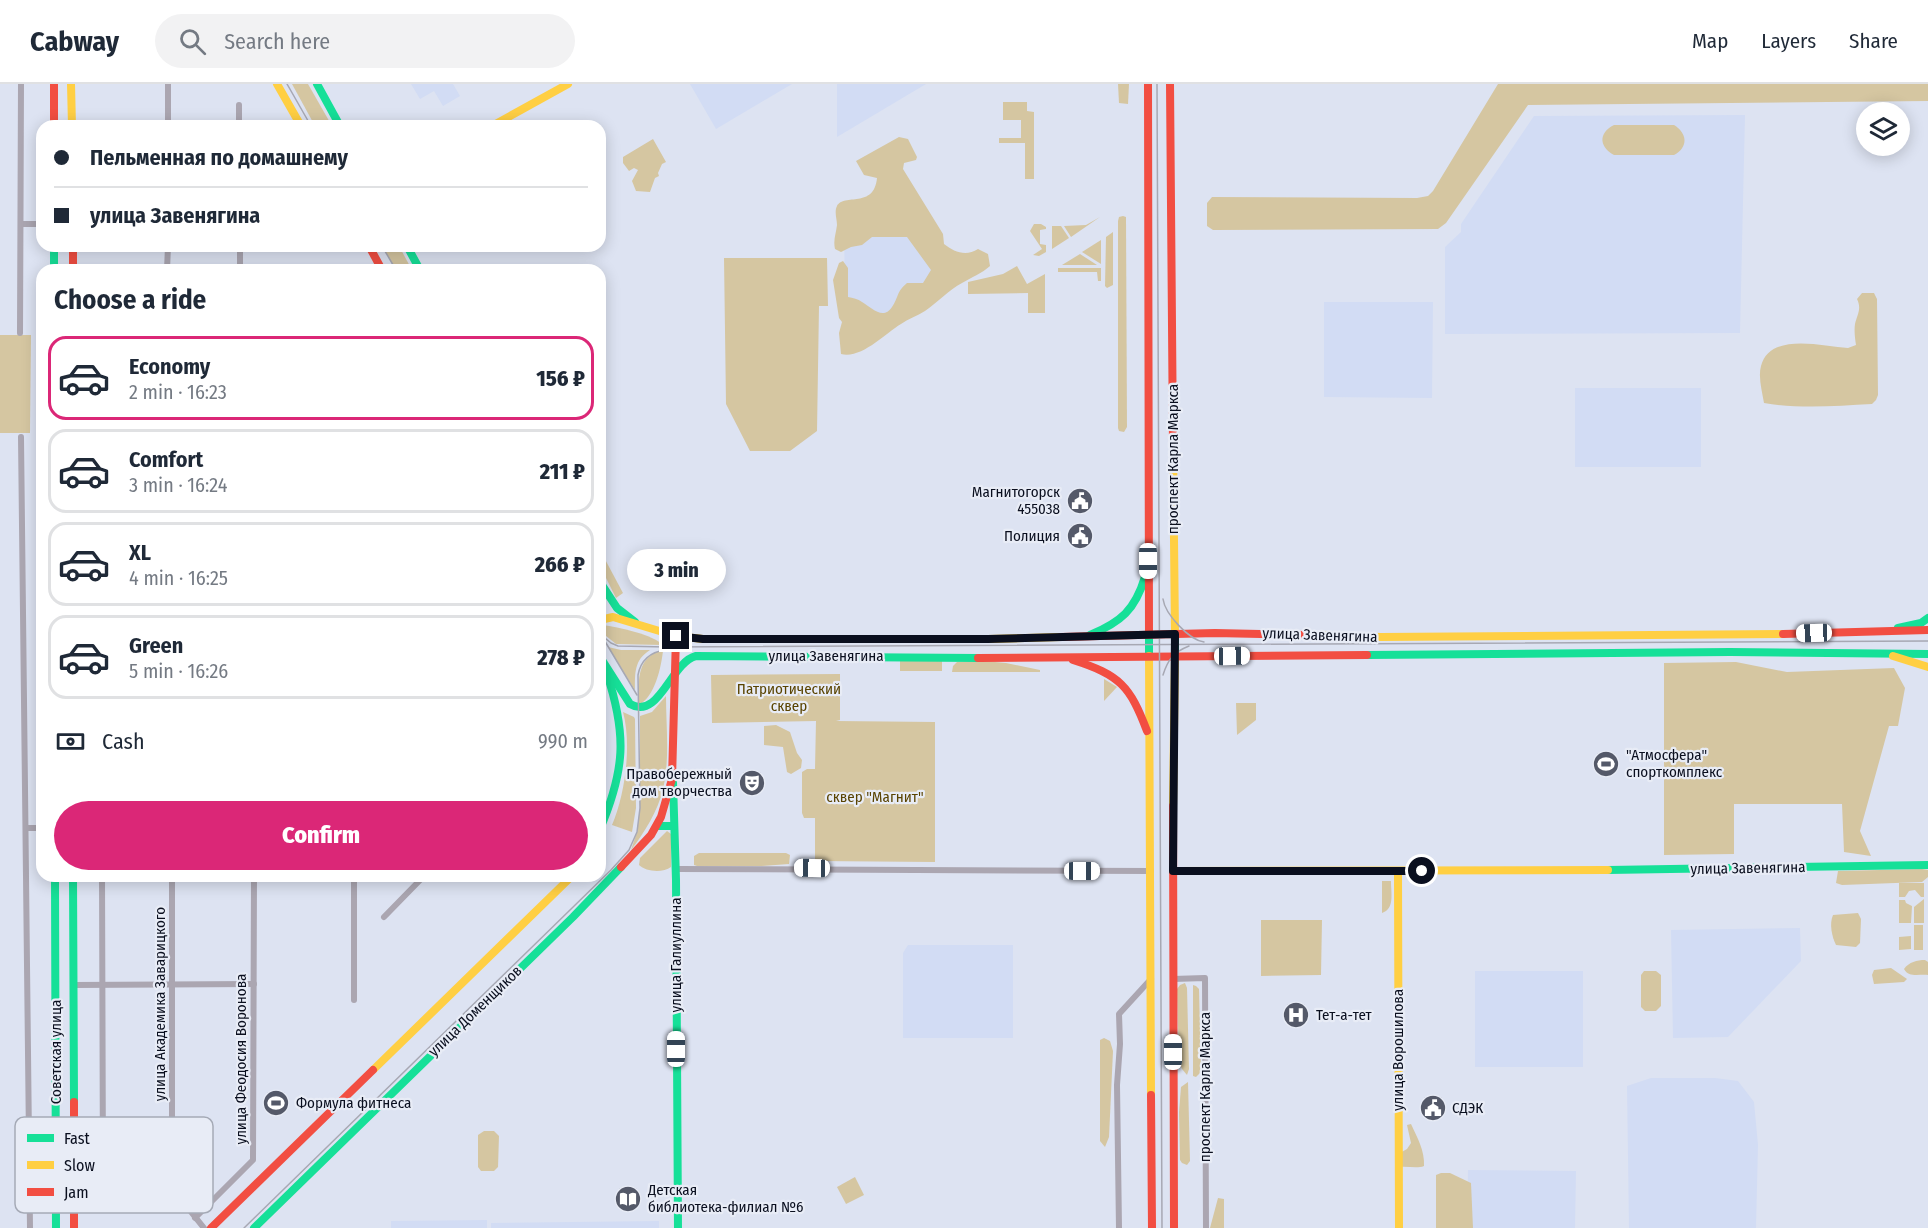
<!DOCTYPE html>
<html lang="en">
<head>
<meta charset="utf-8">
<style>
	body { margin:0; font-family:"Fira Sans Condensed",sans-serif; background:#f2f2f3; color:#1f2937; height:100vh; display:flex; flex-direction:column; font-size:22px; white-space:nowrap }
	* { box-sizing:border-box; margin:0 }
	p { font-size:20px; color:#747a83 }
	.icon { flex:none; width:33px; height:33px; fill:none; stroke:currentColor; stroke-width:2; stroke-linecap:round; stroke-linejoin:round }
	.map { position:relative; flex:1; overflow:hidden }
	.sheet { position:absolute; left:36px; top:180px; width:570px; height:618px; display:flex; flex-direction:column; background:#fff; border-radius:18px; box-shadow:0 3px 15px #0003 }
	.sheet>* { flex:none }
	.hud { position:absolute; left:36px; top:36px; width:570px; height:132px; border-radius:18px; box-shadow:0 3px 15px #0003; display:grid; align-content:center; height:132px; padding:0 18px; background:#fff }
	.controls { position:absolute; left:1856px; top:18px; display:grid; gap:12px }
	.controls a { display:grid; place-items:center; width:54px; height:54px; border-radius:50%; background:#fff; box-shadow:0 3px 15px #0003; font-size:30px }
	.end { position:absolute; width:27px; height:27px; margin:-14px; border:8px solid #0a0f1f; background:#fff; box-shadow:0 0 0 3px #fff }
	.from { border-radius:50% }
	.bubble { position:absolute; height:42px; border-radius:21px; background:#fff; box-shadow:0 3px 15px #0003; font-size:20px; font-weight:800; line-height:42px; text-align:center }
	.car { position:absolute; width:18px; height:36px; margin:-18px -9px; border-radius:8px; box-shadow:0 0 4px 2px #0007; background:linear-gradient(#fff 24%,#345 0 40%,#fff 0 76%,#345 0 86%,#fff 0) }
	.hud b { display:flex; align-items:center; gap:21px; height:57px; font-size:22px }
	.hud b+b { border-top:2px solid #e0e1e3 }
	.hud i { width:15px; height:15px; background:#1f2937 }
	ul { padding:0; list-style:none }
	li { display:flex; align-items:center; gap:18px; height:84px; margin:0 12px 9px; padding:0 6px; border:3px solid #e0e1e3; border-radius:18px }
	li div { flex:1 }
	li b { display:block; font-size:22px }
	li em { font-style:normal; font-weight:800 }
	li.current { border-color:#db2777 }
	li>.icon { width:54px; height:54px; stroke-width:1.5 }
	h2 { padding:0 18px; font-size:27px; line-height:72px }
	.pay { display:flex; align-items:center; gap:15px; height:66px; padding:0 18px; font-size:22px }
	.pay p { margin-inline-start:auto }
	.button { display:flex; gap:12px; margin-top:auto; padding:12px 18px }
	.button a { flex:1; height:69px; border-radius:36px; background:#db2777; color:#fff; font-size:24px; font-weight:800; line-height:69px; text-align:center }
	header { display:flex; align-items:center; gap:36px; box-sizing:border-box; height:84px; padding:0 30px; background:#fff; border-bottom:2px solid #e0e1e3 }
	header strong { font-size:28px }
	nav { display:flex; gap:33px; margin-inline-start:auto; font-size:21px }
	.search { width:420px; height:54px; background:#f2f2f3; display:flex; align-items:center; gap:15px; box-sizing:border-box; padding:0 21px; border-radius:33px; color:#747a83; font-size:22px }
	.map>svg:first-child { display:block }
	.built { fill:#d2dcf4 }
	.green { fill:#d5c6a1 }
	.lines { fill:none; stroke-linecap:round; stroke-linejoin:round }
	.street { stroke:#aba6b1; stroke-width:6 }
	.fast { stroke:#16e098; stroke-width:8 }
	.slow { stroke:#ffcf43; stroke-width:8 }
	.jam { stroke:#f24e42; stroke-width:8 }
	.tram { stroke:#a7a8b3; stroke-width:1.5 }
	.route { stroke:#0a0f1f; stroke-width:8 }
	.labels { text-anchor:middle; stroke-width:4.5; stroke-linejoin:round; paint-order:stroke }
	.street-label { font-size:15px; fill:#0a0f1f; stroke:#e8ecf6 }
	.poi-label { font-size:15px; fill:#0a0f1f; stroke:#e8ecf6; text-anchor:start }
	.park-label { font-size:15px; fill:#594300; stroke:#e8ecf6 }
	.key { fill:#e8ecf6; stroke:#a5aab6; stroke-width:1.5 }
	.key-label { font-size:16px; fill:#0a0f1f }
</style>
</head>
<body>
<header>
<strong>Cabway</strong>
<div class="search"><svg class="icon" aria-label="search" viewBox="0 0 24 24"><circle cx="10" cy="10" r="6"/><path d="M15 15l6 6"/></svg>Search here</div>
<nav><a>Map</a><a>Layers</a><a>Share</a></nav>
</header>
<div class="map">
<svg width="1928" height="1144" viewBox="0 0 1928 1144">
	<rect width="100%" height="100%" fill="#dde3f2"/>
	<g class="built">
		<polygon points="411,0 453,0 460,12 443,22 434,7 420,15"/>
		<polygon points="690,0 792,0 716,45"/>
		<polygon points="837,0 926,0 837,53"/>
		<polygon points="1745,31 1740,249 1445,250 1445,163 1461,148 1461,140 1534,32"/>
		<polygon points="918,125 958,199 861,251 845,225 844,126"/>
		<polygon points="1324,218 1433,218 1432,314 1324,313"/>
		<rect x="1575" y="304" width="126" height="79"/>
		<polygon points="1800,844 1801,877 1728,953 1673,954 1671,846"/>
		<polygon points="908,861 1013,861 1013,954 903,954 903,869"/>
		<rect x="1475" y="887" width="108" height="96"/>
		<polygon points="1651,994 1715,994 1738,997 1754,1018 1758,1061 1756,1144 1629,1144 1627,1002"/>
		<polygon points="1468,1086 1576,1087 1575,1144 1467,1144"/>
		<polygon points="487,1136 487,1144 391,1144 391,1137"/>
		<polygon points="659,1137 659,1144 491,1144 491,1139"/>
	</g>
	<g class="green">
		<polygon points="292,0 308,0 332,42 315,42"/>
		<polygon points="1118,0 1129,0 1128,20 1119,19"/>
		<polygon points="1498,0 1928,0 1928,17 1528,21 1446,139 1438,145 1213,146 1207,142 1207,119 1212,113 1417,114 1428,112 1433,107"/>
		<polygon points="1003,18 1027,18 1027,27 1034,28 1034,95 1025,95 1025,59 999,59 999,54 1021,54 1021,36 1003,36"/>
		<path d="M1614,41H1674C1687,49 1689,63 1674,71H1614C1599,63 1598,49 1614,41Z"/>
		<path d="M899,53L908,55L917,73L916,76L904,79L903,85L943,150L944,160C954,168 966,173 978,165L988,170L990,182C981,190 972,193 962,199C949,206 938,218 925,227C917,232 908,235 901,240C884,250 862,275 841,270L839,249L842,238L839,234L833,196L839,179L843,177L848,184V213C853,214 858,215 862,218C871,223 883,237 892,223C899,213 896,208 907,199H923L931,186L907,153H872L862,161L851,163L841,168L835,165C833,156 836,150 837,141C837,135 834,128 837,122C844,109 874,125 877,94L864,91L856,77Z"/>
		<polygon points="653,55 666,78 662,80 658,89 659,92 655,94 650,108 636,107 632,97 638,86 634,84 629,87 623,79 623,73"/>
		<polygon points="1123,132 1126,133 1127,343 1124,348 1119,347 1118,344 1118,137 1119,133"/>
		<polygon points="1100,133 1071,153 1064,142 1086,141"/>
		<polygon points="1034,140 1041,140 1046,143 1046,145 1040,146 1040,160 1046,161 1046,168 1039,172 1033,171 1042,165 1030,147"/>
		<polygon points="1052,142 1061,142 1069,154 1052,165"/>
		<polygon points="1113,148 1113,201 1107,204 1105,202 1106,153"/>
		<polygon points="1101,156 1101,180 1082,168"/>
		<polygon points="382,162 399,162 412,186 396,186"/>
		<polygon points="1080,170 1097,181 1062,181"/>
		<polygon points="724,174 827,174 828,222 819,222 817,347 790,367 750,367 726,320"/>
		<polygon points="1017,182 1027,200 1045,190 1045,229 1028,229 1028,209 968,210 968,198 1003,190"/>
		<polygon points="1058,184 1101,184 1101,197 1098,197 1097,188 1058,188"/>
		<path d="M1862,209H1874L1877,215L1878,311L1876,316L1872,320C1836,322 1799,325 1764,319C1762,307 1758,293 1761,282C1770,248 1821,262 1848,264L1856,261C1855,254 1854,247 1855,240C1857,231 1862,225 1857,215Z"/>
		<polygon points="0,251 31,251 30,349 0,349"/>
		<polygon points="600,466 623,509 616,514 602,486"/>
		<path d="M603,541C617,543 655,551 662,561L616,560L600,547V543Z"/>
		<path d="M608,563L621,566H650C634,576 635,589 635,606Z"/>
		<path d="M659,567H663C661,584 655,612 639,621C639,600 635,576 659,567Z"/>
		<rect x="900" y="575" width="42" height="12"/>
		<polygon points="984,577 1006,579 1040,586 1040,588 952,588 953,582 957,578"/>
		<polygon points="1736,578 1787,588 1894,584 1905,604 1898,642 1889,642 1860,747 1871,772 1844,768 1842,720 1734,720 1734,770 1664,771 1664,579"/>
		<polygon points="840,590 840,636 836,637 935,638 935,778 815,777 815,734 804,734 802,729 802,688 807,685 815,685 816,637 712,639 711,591"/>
		<polygon points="1104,595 1117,603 1104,617"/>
		<path d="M666,612C666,642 670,676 663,705C658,727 644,749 631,766L637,748L640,723V632L652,628Z"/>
		<polygon points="1236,619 1256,619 1256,636 1237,651"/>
		<path d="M623,628L634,633L635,635L636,724L632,748L612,741C625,711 632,661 623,628Z"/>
		<polygon points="776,641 790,648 797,669 802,676 801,684 791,690 787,688 783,663 764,661 764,642"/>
		<path d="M667,747L671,750V783C663,789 646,788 639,781L640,774Z"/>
		<polygon points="699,769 786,769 790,771 789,780 762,782 697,782 694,781 694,772"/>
		<polygon points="1922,785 1928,786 1928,793 1922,798 1842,801 1836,799 1838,787"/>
		<path d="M1382,797H1391C1391,809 1395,825 1382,829Z"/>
		<polygon points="1899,799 1924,799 1924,813 1921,813 1915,806 1909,807 1905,813 1899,813"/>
		<polygon points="1924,815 1924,839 1914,839 1914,823"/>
		<polygon points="1899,816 1905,816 1906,819 1912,822 1911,839 1899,839"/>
		<path d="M1858,829L1861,835L1860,859L1856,863L1836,861C1832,853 1829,840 1833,831Z"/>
		<polygon points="1261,836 1322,836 1321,891 1261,892"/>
		<rect x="1914" y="841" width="9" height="25"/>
		<polygon points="1911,852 1911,865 1899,866 1899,853"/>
		<path d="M1925,876L1928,878V891C1919,890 1909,894 1904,885C1909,878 1917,876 1925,876Z"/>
		<polygon points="1891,884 1907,895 1904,898 1874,900 1872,891 1874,886"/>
		<polygon points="1644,887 1656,887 1661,891 1661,922 1656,927 1645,927 1641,923 1641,891"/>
		<polygon points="1185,899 1187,904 1189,985 1187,991 1182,985 1179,977 1177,905 1180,901"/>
		<polygon points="1193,901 1196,902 1199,905 1201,988 1196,993 1193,992"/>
		<polygon points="1104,954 1110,957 1113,967 1109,1053 1105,1063 1100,1057 1100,956"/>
		<polygon points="1188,998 1190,1077 1187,1081 1182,1079 1180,1076 1179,1028 1181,1003"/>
		<path d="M1411,1040C1417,1053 1425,1067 1424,1082C1417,1085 1408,1082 1400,1083V1069L1407,1065L1411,1059L1407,1041Z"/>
		<polygon points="484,1047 494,1047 499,1052 498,1083 494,1087 481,1087 478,1083 478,1051"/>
		<polygon points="1441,1089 1450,1089 1471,1099 1473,1144 1436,1144 1436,1091"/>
		<polygon points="855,1093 864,1111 846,1120 837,1103"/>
		<polygon points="1218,1114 1224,1115 1224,1144 1210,1144"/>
	</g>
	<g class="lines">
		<g class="street">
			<polyline points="239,21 239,42"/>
			<polyline points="168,42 168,0"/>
			<polyline points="21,140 42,140"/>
			<polyline points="240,162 240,186"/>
			<polyline points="167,186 168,162"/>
			<polyline points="20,249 21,0"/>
			<polyline points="21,353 30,1144"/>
			<polyline points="27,744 42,744"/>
			<polyline points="675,785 1151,787"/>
			<polyline points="102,792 103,1096 105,1100 112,1104 172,1104"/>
			<polyline points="172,792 172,1104 204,1144"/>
			<polyline points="354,792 354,916"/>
			<polyline points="384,833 424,792"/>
			<polyline points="1173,895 1205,894 1206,1144"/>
			<polyline points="74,901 254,900"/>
			<polyline points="195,1134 253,1076 254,792"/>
			<polyline points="1119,1144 1117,1001 1120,960 1119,930 1151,895"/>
		</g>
		<g class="fast">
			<polyline points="317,0 340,42"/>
			<polyline points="54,162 54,186"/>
			<polyline points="407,162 420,186"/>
			<polyline points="600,498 617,524 635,538"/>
			<polyline points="1898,544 1921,539 1928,534"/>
			<polyline points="1149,550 1149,572"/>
			<polyline points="1175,550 1175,572"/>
			<path d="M1090,551C1121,538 1135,526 1145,493"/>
			<polyline points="1367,571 1730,568 1928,570"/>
			<path d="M600,573L630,620C659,637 671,578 696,572L978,574"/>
			<polyline points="673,698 676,796 678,1144"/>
			<polyline points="657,742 674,742"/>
			<path d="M600,745C625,686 627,651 607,590"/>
			<polyline points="1608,786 1928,781"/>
			<polyline points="55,792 56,1144"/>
			<polyline points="73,792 74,1018"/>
			<polyline points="254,1144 573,833 621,783"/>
		</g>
		<g class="slow">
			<polyline points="71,0 72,42"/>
			<polyline points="277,0 301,42"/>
			<polyline points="492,42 568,0"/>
			<polyline points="1173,361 1175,550"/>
			<polyline points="600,536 613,533 676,552 703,555 988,555 1061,553"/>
			<polyline points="1306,551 1381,553 1783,550"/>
			<polyline points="1149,572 1151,1011"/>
			<polyline points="1893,572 1928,583"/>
			<polyline points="1173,722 1175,572"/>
			<polyline points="1173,787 1608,786"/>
			<polyline points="1398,788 1399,1144"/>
			<polyline points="373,986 572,792"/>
		</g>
		<g class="jam">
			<polyline points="54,0 54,42"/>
			<polyline points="1148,0 1149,550"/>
			<polyline points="1170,0 1173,361"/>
			<polyline points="73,162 73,186"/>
			<polyline points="369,162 382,186"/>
			<polyline points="1783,550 1928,546"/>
			<polyline points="1061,553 1215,549 1306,551"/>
			<polyline points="978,574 1367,571"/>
			<path d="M1073,576C1120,591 1130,602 1147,647"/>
			<polyline points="1173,722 1174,1144"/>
			<polyline points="621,783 651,751 661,733 672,695 676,552"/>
			<polyline points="1151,1011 1152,1144"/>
			<polyline points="74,1018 74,1144"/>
			<polyline points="211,1144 373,986"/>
		</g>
		<g class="tram">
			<polyline points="287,0 311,42"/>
			<polyline points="1157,0 1162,1144"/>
			<polyline points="382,162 396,186"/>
			<path d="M1163,515C1165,530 1189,556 1204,558"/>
			<polyline points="600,550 611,559 618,562 667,563 1928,557"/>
			<polyline points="603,554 637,611"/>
			<path d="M1163,591C1168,575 1174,568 1189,562"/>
			<path d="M244,1144L611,786L629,766L637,748L640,724L638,591C641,575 651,568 665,566"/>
		</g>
	</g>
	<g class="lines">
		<polyline class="route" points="676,552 703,555 988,555 1175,550 1173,787 1422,787"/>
	</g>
	<defs>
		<g id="civic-disc" transform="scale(1.35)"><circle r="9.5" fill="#545969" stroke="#e8ecf6"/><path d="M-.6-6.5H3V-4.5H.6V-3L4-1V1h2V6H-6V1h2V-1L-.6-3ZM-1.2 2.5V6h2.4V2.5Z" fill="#fff"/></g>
		<g id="stadium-disc" transform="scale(1.35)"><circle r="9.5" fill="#545969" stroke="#e8ecf6"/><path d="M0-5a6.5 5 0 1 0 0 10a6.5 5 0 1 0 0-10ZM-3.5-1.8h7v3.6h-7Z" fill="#fff"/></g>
		<g id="theatre-disc" transform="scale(1.35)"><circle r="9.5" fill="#545969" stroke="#e8ecf6"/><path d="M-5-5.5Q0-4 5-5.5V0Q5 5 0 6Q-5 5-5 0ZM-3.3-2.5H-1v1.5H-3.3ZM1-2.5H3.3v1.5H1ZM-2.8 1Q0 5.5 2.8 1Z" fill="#fff"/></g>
		<g id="hospital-disc" transform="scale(1.35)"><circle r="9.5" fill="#545969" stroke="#e8ecf6"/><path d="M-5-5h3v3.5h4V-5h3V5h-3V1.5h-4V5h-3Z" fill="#fff"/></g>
		<g id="library-disc" transform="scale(1.35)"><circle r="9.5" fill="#545969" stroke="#e8ecf6"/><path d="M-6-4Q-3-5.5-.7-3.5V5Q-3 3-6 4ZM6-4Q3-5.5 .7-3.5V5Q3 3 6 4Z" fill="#fff"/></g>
	</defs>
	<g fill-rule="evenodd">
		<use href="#civic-disc" x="1080" y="417"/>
		<use href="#civic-disc" x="1080" y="452"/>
		<use href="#stadium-disc" x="1606" y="680"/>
		<use href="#theatre-disc" x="752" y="699"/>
		<use href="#hospital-disc" x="1296" y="931"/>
		<use href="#stadium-disc" x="276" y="1019"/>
		<use href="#civic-disc" x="1433" y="1024"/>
		<use href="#library-disc" x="628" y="1115"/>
	</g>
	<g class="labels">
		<g class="street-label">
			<text transform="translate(1173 375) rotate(-90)" y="5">проспект Карла Маркса</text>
			<text transform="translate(1320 551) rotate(2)" y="5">улица Завенягина</text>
			<text x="826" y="577">улица Завенягина</text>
			<text transform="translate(1748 784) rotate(-1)" y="5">улица Завенягина</text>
			<text transform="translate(676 871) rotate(-90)" y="5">улица Галиуллина</text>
			<text transform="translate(160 920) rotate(-90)" y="5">улица Академика Заварицкого</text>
			<text transform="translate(475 927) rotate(-44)" y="5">улица Доменщиков</text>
			<text transform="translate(1398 966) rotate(-90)" y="5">улица Ворошилова</text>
			<text transform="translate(56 968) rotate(-90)" y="5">Советская улица</text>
			<text transform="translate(241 975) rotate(-90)" y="5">улица Феодосия Воронова</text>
			<text transform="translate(1205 1003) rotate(-90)" y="5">проспект Карла Маркса</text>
		</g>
		<g class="poi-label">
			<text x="1060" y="413" text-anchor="end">Магнитогорск<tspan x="1060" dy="17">455038</tspan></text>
			<text x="1060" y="457" text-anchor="end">Полиция</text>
			<text x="1626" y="676">"Атмосфера"<tspan x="1626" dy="17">спорткомплекс</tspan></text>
			<text x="732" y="695" text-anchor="end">Правобережный<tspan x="732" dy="17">дом творчества</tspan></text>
			<text x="1316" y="936">Тет-а-тет</text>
			<text x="296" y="1024">Формула фитнеса</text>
			<text x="1452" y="1029">СДЭК</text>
			<text x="648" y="1111">Детская<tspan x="648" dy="17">библиотека-филиал №6</tspan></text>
		</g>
		<g class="park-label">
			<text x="789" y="610">Патриотический<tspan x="789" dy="17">сквер</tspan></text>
			<text x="875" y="718">сквер "Магнит"</text>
		</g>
	</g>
	<rect x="15" y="1033" width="198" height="96" rx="9" class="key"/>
	<rect x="27" y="1050" width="27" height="8" fill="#16e098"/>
	<rect x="27" y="1077" width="27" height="8" fill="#ffcf43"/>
	<rect x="27" y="1104" width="27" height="8" fill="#f24e42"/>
	<g class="key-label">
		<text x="64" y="1060">Fast</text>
		<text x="64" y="1087">Slow</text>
		<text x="64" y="1114">Jam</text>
	</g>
</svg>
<div class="controls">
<a><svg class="icon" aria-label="layers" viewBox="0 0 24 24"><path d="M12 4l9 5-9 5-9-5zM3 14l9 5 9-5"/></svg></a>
</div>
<i class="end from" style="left:1422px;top:787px"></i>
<i class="end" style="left:676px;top:552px"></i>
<div class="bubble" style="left:627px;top:465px;width:99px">3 min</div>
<i class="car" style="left:1148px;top:477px;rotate:180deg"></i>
<i class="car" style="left:1814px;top:549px;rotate:268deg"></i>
<i class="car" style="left:1232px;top:572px;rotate:89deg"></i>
<i class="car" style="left:812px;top:784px;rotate:271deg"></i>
<i class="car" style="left:1082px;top:787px;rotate:90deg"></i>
<i class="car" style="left:676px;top:965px;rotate:0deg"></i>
<i class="car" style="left:1173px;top:968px;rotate:0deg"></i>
<div class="hud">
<b><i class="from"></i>Пельменная по домашнему</b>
<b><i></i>улица Завенягина</b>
</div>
<section class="sheet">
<h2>Choose a ride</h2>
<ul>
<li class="current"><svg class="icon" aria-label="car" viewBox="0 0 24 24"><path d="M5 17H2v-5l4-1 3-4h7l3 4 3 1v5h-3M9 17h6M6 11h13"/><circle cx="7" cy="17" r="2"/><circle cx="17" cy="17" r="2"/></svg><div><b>Economy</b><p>2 min · 16:23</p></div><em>156 ₽</em></li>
<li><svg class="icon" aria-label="car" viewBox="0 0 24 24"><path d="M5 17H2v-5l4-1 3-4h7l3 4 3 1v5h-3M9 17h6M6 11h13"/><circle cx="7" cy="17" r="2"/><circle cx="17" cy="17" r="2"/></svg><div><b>Comfort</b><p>3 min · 16:24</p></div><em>211 ₽</em></li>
<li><svg class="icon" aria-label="car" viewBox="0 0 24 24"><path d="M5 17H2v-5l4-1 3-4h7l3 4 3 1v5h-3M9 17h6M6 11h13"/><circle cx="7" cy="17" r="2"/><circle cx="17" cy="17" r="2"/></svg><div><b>XL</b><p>4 min · 16:25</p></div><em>266 ₽</em></li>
<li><svg class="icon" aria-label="car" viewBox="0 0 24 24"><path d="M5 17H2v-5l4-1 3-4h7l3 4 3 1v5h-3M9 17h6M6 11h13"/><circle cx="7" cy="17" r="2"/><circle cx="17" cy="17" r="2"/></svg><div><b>Green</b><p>5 min · 16:26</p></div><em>278 ₽</em></li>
</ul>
<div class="pay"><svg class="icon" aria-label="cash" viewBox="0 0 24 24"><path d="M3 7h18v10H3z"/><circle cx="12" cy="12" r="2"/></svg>Cash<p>990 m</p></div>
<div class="button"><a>Confirm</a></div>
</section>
</div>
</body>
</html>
